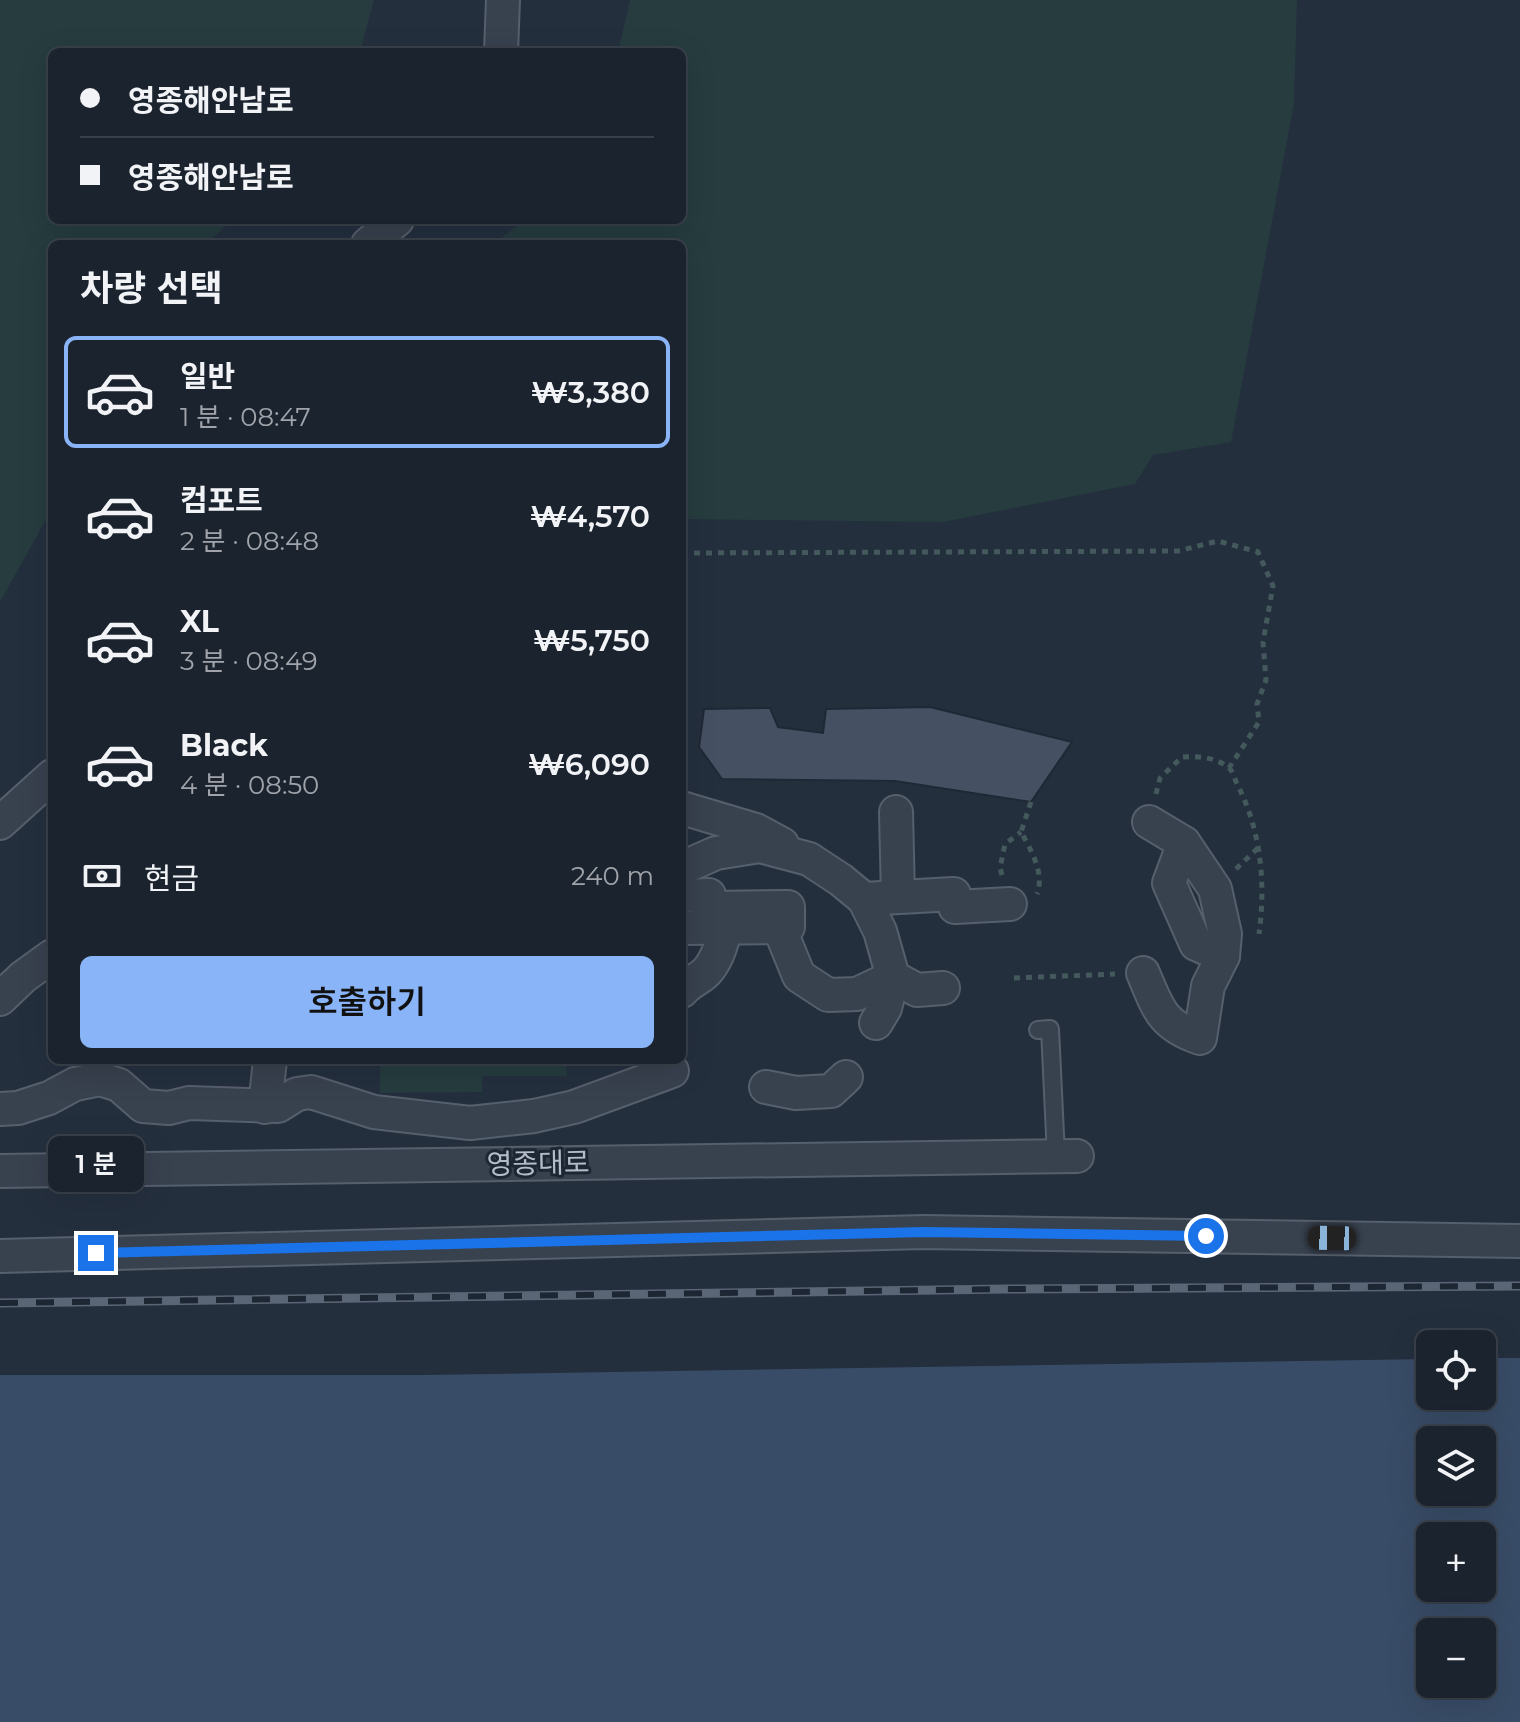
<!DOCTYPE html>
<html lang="ko">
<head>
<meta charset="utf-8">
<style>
	body { margin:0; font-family:Montserrat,"Noto Sans KR",sans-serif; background:#282f3a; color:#f1f3f6; height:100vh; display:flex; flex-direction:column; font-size:30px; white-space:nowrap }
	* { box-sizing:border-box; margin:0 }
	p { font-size:26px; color:#a0a4aa }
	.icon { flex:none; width:44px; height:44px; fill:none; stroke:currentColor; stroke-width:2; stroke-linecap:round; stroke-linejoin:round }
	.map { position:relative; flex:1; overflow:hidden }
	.panel { position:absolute; left:48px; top:240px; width:638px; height:824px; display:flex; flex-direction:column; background:#1b232e; border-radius:12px; box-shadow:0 8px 32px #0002,0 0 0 2px #39404a }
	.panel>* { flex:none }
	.guide { position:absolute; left:48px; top:48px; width:638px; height:176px; border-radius:12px; box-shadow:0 8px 32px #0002,0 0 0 2px #39404a; display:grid; align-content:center; height:176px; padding:0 32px; background:#1b232e }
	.tools { position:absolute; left:1416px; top:1330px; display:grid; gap:16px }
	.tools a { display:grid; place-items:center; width:80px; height:80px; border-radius:12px; background:#1b232e; box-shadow:0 8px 32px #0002,0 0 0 2px #39404a; font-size:40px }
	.end { position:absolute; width:36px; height:36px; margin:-18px; border:10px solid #1a73e8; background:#fff; box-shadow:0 0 0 4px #fff }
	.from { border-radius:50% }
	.bubble { position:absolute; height:56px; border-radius:12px; background:#1b232e; box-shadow:0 8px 32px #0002,0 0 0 2px #39404a; font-size:26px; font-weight:600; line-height:56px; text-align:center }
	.car { position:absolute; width:24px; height:48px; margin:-24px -12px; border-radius:10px; box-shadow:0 0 6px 2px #0007; background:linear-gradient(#222 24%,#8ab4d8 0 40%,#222 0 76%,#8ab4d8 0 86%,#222 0) }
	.guide b { display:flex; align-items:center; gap:28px; height:76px; font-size:30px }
	.guide b+b { border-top:2px solid #39404a }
	.guide i { width:20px; height:20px; background:#f1f3f6 }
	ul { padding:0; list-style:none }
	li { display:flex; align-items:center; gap:24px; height:112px; margin:0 16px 12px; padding:0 16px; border:4px solid transparent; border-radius:12px }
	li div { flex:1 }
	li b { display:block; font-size:30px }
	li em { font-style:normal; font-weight:600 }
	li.on { border-color:#8ab4f8 }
	li>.icon { width:72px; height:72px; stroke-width:1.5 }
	h2 { padding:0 32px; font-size:36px; line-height:96px }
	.pay { display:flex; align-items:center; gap:20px; height:88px; padding:0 32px; font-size:30px }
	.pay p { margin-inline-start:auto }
	.cta { display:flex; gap:16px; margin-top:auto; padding:16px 32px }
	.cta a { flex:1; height:92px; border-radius:12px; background:#8ab4f8; color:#111; font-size:32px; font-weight:600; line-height:92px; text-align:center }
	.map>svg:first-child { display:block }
	.green { fill:#263c3f }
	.water { fill:#394c67; fill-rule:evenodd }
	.building { fill:#455162; stroke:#1f2835; stroke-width:2 }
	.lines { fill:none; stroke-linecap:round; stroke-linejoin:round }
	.lane-casing { stroke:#565f6c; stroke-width:20 }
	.street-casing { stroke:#565f6c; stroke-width:36 }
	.path { stroke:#44595c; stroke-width:5; stroke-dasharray:6 6; stroke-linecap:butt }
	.lane { stroke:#38414e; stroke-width:16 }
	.street { stroke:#38414e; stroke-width:32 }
	.rail-casing { stroke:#5a6575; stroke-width:9 }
	.rail { stroke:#1d2633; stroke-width:6; stroke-dasharray:18; stroke-linecap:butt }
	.route { stroke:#1a73e8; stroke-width:10 }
	.labels { text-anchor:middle; stroke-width:6; stroke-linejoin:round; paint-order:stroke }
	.street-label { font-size:28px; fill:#b4bcc9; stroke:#1d2633 }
</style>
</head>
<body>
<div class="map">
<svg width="1520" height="1722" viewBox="0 0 1520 1722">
	<rect width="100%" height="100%" fill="#242f3e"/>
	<g class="green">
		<polygon points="0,0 374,0 360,52 52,52 52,220 232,220 206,244 52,244 52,509 0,602"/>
		<polygon points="630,0 1297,0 1294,103 1231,442 1153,455 1135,484 943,522 682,519 682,244 493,244 525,220 682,220 682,52 618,52"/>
		<polygon points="380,1060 566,1060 567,1076 482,1076 482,1092 380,1093"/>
	</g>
	<path class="water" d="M1482,1358H1520V1722H0V1375H424L1430,1359V1396H1482ZM1430,1440H1482V1492H1430ZM1430,1536H1482V1588H1430ZM1430,1632H1482V1684H1430Z"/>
	<polygon class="building" points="930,707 1072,742 1031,802 895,781 722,779 699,747 704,709 770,708 778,727 823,733 826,709"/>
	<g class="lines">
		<g class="lane-casing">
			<polyline id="lane" points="1038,1030 1050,1029 1056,1156"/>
		</g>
		<g class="street-casing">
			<g id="street">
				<polyline points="501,52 503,0"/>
				<polyline points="368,244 397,220"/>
				<polyline points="682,808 756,830 782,844"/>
				<polyline points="896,812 898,897"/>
				<polyline points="0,823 52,776"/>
				<polyline points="1184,843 1169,883 1196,944 1223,956"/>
				<polyline points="682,868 716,853 760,846 809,859 841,880 864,899 880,931 893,977 885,1008 876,1023"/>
				<polyline points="682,896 709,895 709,908 788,907 788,927 682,928"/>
				<polyline points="864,899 954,894 955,907 1010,904"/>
				<polyline points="779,927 799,976 828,995 857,994 893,977 917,990 943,988"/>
				<path d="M1143,973C1158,1008 1161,1025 1200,1038L1208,986L1223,956L1225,934L1215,889L1184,843L1149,822"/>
				<path d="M682,991C690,981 701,979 708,970C718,958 722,942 726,927"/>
				<polyline points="0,999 23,977 52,956"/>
				<polyline points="766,1087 796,1093 831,1091 846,1077"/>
				<polyline points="265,1107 270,1060"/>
				<polyline points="0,1109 18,1108 49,1098 75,1084 100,1079 119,1085 143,1106 169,1108 189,1103 278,1106 297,1094 311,1092 374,1112 470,1123 534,1116 574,1107 672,1071"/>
				<polyline points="0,1171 1077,1156"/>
				<polyline points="0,1256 924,1232 1520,1241"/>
			</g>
		</g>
		<g class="path">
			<polyline points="682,553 1178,551 1218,541 1258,552 1273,586 1263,642 1266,680 1257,704 1259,722 1229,768"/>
			<path d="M1156,794L1160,778L1182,757C1197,756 1216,757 1229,768C1233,771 1235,780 1237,784C1261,830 1266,883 1259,934"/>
			<path d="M1031,802L1021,832C1031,850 1045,874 1037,894"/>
			<polyline points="1236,869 1258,848"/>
			<polyline points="1002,875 1000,868 1005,844 1021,832"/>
			<polyline points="1014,978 1115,974"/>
		</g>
		<use href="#lane" class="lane"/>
		<use href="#street" class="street"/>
		<g class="rail-casing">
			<polyline id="rail" points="0,1303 1007,1289 1520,1286"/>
		</g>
		<use href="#rail" class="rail"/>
	</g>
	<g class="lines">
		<polyline class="route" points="96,1253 924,1232 1206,1236"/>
	</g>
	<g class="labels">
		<g class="street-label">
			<text transform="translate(538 1163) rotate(-1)" y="10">영종대로</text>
		</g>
	</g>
</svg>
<div class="tools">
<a><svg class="icon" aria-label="locate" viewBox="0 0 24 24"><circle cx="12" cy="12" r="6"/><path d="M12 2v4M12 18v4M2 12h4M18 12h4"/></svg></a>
<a><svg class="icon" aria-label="layers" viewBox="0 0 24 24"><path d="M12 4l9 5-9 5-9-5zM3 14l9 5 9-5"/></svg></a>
<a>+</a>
<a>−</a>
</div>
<i class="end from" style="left:1206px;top:1236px"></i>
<i class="end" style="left:96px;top:1253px"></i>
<div class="bubble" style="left:48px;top:1136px;width:96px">1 분</div>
<i class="car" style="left:1332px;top:1238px;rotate:271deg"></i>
<div class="guide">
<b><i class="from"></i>영종해안남로</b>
<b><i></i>영종해안남로</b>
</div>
<section class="panel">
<h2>차량 선택</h2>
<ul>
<li class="on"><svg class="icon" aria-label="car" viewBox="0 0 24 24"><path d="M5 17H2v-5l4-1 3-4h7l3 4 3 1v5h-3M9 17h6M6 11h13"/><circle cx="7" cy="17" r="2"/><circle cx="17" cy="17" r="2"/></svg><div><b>일반</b><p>1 분 · 08:47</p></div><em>₩3,380</em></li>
<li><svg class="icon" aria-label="car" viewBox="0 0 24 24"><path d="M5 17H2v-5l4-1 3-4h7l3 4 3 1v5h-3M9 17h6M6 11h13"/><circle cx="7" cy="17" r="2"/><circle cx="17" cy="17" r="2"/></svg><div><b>컴포트</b><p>2 분 · 08:48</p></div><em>₩4,570</em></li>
<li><svg class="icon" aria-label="car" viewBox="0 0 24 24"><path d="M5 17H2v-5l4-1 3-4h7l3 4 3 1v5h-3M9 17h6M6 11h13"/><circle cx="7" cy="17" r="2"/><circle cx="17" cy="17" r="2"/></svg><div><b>XL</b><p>3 분 · 08:49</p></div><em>₩5,750</em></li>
<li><svg class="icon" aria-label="car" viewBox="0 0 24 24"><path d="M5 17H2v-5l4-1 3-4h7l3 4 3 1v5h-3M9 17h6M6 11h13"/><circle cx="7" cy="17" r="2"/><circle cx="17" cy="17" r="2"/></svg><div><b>Black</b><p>4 분 · 08:50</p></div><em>₩6,090</em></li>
</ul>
<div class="pay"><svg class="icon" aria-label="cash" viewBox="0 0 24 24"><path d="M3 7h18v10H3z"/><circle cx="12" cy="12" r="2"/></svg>현금<p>240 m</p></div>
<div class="cta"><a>호출하기</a></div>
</section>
</div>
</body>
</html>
